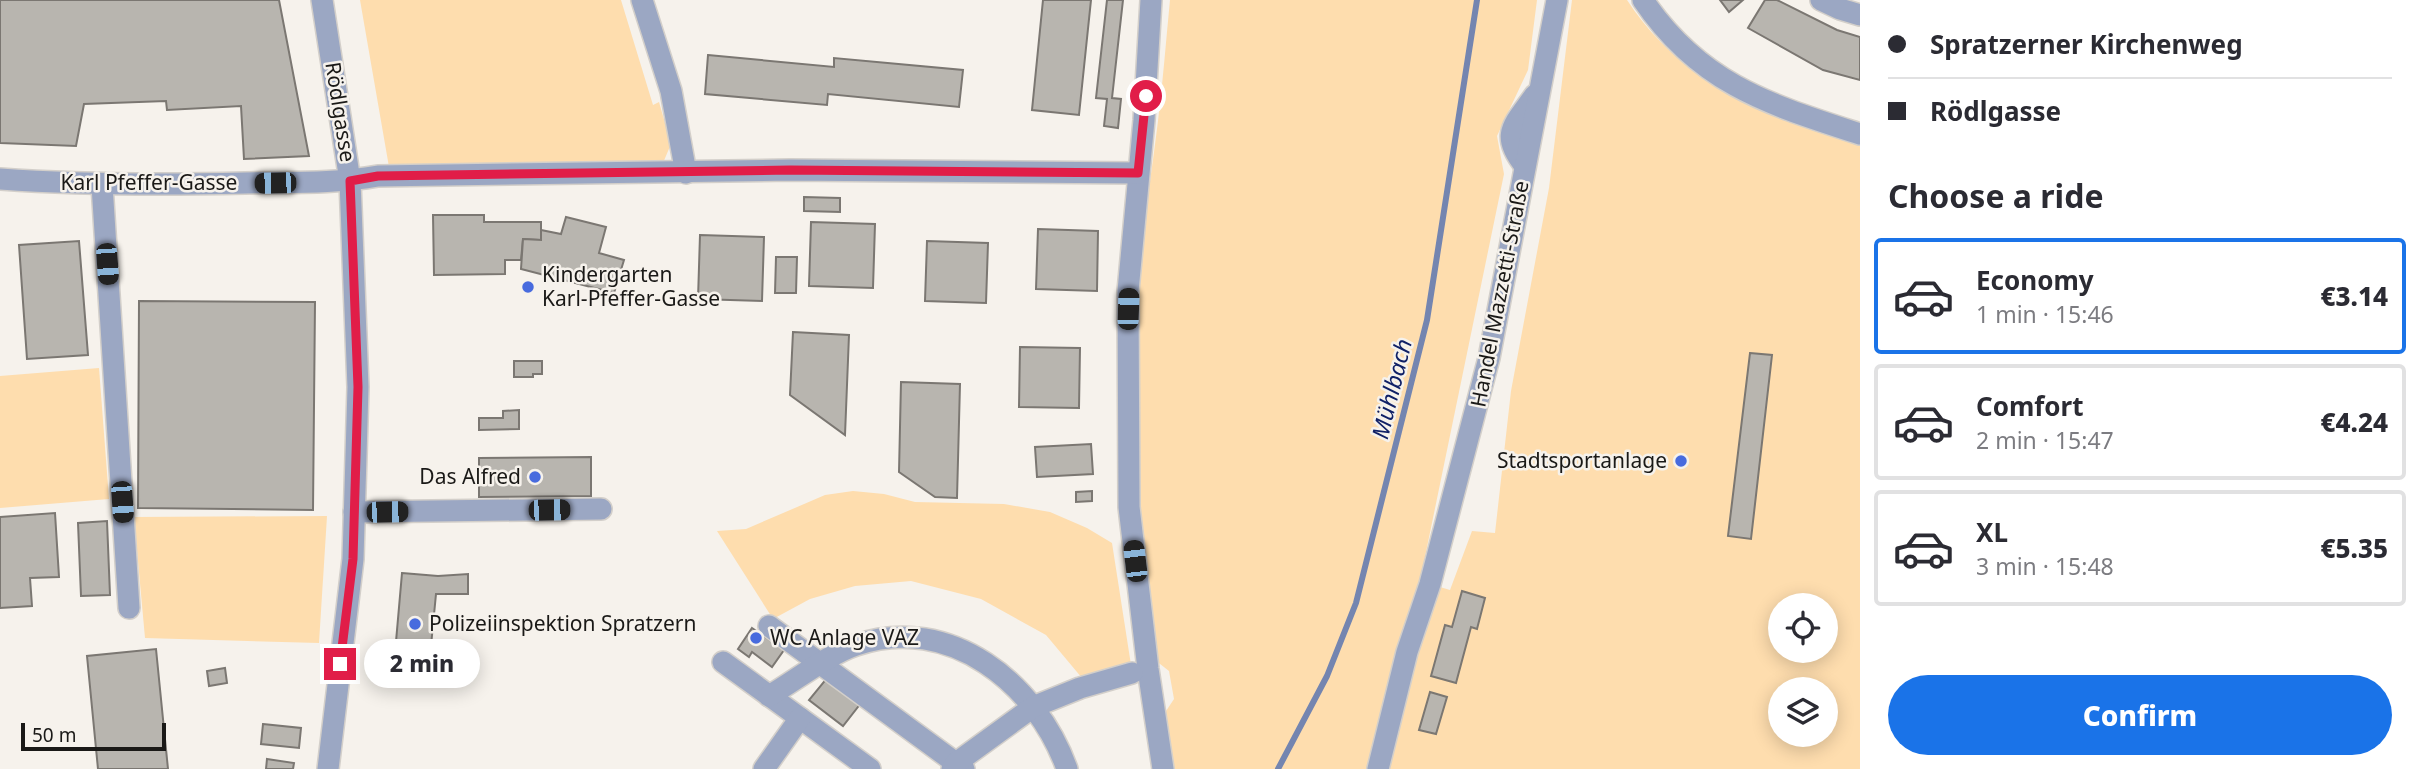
<!DOCTYPE html>
<html lang="en">
<head>
<meta charset="utf-8">
<style>
	body { margin:0; font-family:"Noto Sans",sans-serif; background:#f2f2f3; color:#2b2b33; height:100vh; display:flex; flex-direction:column; font-size:26px; white-space:nowrap }
	* { box-sizing:border-box; margin:0 }
	p { font-size:23px; color:#7c7c81 }
	.icon { flex:none; width:38px; height:38px; fill:none; stroke:currentColor; stroke-width:2; stroke-linecap:round; stroke-linejoin:round }
	.map { position:relative; flex:1; overflow:hidden }
	.panel { display:flex; flex-direction:column; background:#fff; width:560px }
	.panel>* { flex:none }
	.top-card { display:grid; align-content:center; height:154px; padding:0 28px; background:#fff }
	.controls { position:absolute; left:1768px; top:593px; display:grid; gap:14px }
	.controls a { display:grid; place-items:center; width:70px; height:70px; border-radius:50%; background:#fff; box-shadow:0 4px 18px #0003; font-size:35px }
	.scale { position:absolute; left:21px; bottom:18px; width:145px; box-sizing:border-box; padding-left:7px; border:4px solid #1a1917; border-top:0; font-size:19px; line-height:24px; white-space:nowrap; color:#1a1917; -webkit-text-stroke:5px #f6f2ec; paint-order:stroke }
	.end { position:absolute; width:32px; height:32px; margin:-16px; border:9px solid #e11d48; background:#fff; box-shadow:0 0 0 4px #fff }
	.from { border-radius:50% }
	.bubble { position:absolute; height:49px; border-radius:24px; background:#fff; box-shadow:0 4px 18px #0003; font-size:23px; font-weight:800; line-height:49px; text-align:center }
	.car { position:absolute; width:21px; height:42px; margin:-21px -10px; border-radius:9px; box-shadow:0 0 5px 2px #0007; background:linear-gradient(#222 24%,#8ab4d8 0 40%,#222 0 76%,#8ab4d8 0 86%,#222 0) }
	.top-card b { display:flex; align-items:center; gap:24px; height:66px; font-size:26px }
	.top-card b+b { border-top:2px solid #e1e1e2 }
	.top-card i { width:18px; height:18px; background:#2b2b33 }
	ul { padding:0; list-style:none }
	li { display:flex; align-items:center; gap:21px; height:116px; margin:0 14px 10px; padding:0 14px; border:4px solid #e1e1e2; border-radius:7px }
	li div { flex:1 }
	li b { display:block; font-size:26px }
	li em { font-style:normal; font-weight:800 }
	li.current { border-color:#1a73e8 }
	li>.icon { width:63px; height:63px; stroke-width:1.5 }
	h2 { padding:0 28px; font-size:32px; line-height:84px }
	.button { display:flex; gap:14px; margin-top:auto; padding:14px 28px }
	.button a { flex:1; height:80px; border-radius:42px; background:#1a73e8; color:#fff; font-size:28px; font-weight:800; line-height:80px; text-align:center }
	main { display:flex; flex:1; min-height:0 }
	.map>svg:first-child { display:block }
	.green { fill:#feddae; fill-rule:evenodd }
	.lines { fill:none; stroke-linecap:round; stroke-linejoin:round }
	.stream { stroke:#7485b0; stroke-width:6 }
	.building { fill:#b8b5af; stroke:#7b7772; stroke-width:2 }
	.minor-casing { stroke:#d3cfca; stroke-width:24 }
	.minor { stroke:#9ba7c3; stroke-width:21 }
	.route { stroke:#e11d48; stroke-width:9 }
	.poi-dot { fill:#486bde; stroke:#f6f2ec; stroke-width:2.5 }
	.labels { text-anchor:middle; stroke-width:5; stroke-linejoin:round; paint-order:stroke }
	.street-label { font-size:21px; fill:#1a1917; stroke:#f6f2ec }
	.poi-label { font-size:21px; fill:#1a1917; stroke:#f6f2ec; text-anchor:start }
	.water-label { font-size:23px; font-style:italic; fill:#102066; stroke:#f6f2ec }
</style>
</head>
<body>
<main>
<div class="map">
<svg width="1860" height="769" viewBox="0 0 1860 769">
	<rect width="100%" height="100%" fill="#f6f2ec"/>
	<g class="green">
		<polygon points="360,0 621,0 653,105 659,102 671,144 663,163 389,167"/>
		<path d="M1170,0H1537L1528,70L1497,136L1504,174L1420,581L1450,590L1472,531L1495,533L1511,391L1549,188L1572,0H1627C1685,88 1766,112 1860,145V769H1173L1164,714L1174,699L1169,671L1155,660C1138,523 1128,384 1142,247C1146,205 1153,163 1158,121C1163,81 1166,40 1170,0ZM1780,606H1825V651H1780ZM1780,690H1825V735H1780Z"/>
		<polygon points="99,368 109,499 0,508 0,376"/>
		<polygon points="853,491 884,494 915,502 1004,504 1050,512 1087,528 1112,543 1131,665 1082,678 1046,635 981,599 911,581 855,586 810,599 773,619 717,531 746,529 825,495"/>
		<polygon points="327,516 319,643 145,638 134,517"/>
	</g>
	<g class="lines">
		<polyline class="stream" points="1278,769 1327,676 1356,603 1427,320 1477,0"/>
	</g>
	<g class="building">
		<polygon points="0,0 279,0 309,156 244,159 241,106 167,110 166,101 84,104 76,146 0,143"/>
		<polygon points="1043,0 1091,0 1079,115 1032,110"/>
		<polygon points="1107,0 1123,0 1112,98 1121,99 1118,128 1104,126 1107,99 1096,98"/>
		<polygon points="1720,0 1743,0 1729,12"/>
		<polygon points="1765,0 1777,0 1837,30 1860,37 1860,80 1823,70 1748,28"/>
		<polygon points="708,55 834,67 834,58 963,70 959,107 828,94 827,105 705,94"/>
		<polygon points="804,197 840,198 840,212 804,211"/>
		<polygon points="433,215 484,215 484,222 541,222 541,240 523,239 521,260 505,260 505,274 434,275"/>
		<polygon points="566,217 606,227 599,253 624,260 614,293 521,269 523,239 541,240 541,230 561,234"/>
		<polygon points="811,222 875,224 873,288 809,286"/>
		<polygon points="1038,229 1098,231 1097,291 1036,289"/>
		<polygon points="700,235 764,237 762,301 698,299"/>
		<polygon points="79,241 88,355 27,359 19,245"/>
		<polygon points="927,241 988,243 986,303 925,301"/>
		<polygon points="776,257 797,257 796,293 775,293"/>
		<polygon points="139,301 315,302 313,510 138,508"/>
		<polygon points="793,332 849,335 845,435 790,395"/>
		<polygon points="1020,347 1080,348 1079,408 1019,407"/>
		<polygon points="1750,353 1772,355 1751,539 1728,536"/>
		<polygon points="514,361 542,361 542,374 533,374 533,377 514,377"/>
		<polygon points="901,382 960,384 957,498 935,497 899,472"/>
		<polygon points="519,410 519,429 479,430 479,418 503,418 503,411"/>
		<polygon points="1091,444 1093,474 1037,477 1035,447"/>
		<polygon points="591,457 591,496 479,497 479,458"/>
		<polygon points="1092,491 1092,501 1076,502 1076,492"/>
		<polygon points="55,513 59,577 30,578 32,606 0,608 0,517"/>
		<polygon points="107,521 110,595 81,596 78,523"/>
		<polygon points="402,573 438,576 468,574 468,594 436,594 430,656 395,653"/>
		<polygon points="1462,591 1485,598 1477,629 1471,627 1456,683 1431,676 1445,625 1452,627"/>
		<polygon points="752,628 784,650 772,667 752,652 749,657 738,649"/>
		<polygon points="156,649 168,769 98,769 87,656"/>
		<polygon points="225,668 227,683 209,686 207,671"/>
		<polygon points="827,678 861,703 843,726 809,700"/>
		<polygon points="1430,692 1447,697 1436,734 1419,730"/>
		<polygon points="263,724 301,728 299,748 261,744"/>
		<polygon points="267,759 294,763 293,769 266,769"/>
	</g>
	<g class="lines">
		<g class="minor-casing">
			<g id="minor">
				<polyline points="322,0 350,181 358,387 353,559 328,769"/>
				<polyline points="642,0 671,91 686,173"/>
				<polyline points="1151,0 1144,120 1128,291 1129,507 1148,669 1163,769"/>
				<path d="M1643,0C1700,84 1768,104 1860,134"/>
				<polyline points="1821,0 1840,9 1860,15"/>
				<path d="M1525,166C1499,134 1514,125 1535,95"/>
				<path d="M0,179C82,185 163,185 245,183C289,182 334,184 378,176L790,170L1138,173"/>
				<polyline points="102,185 129,608"/>
				<polyline points="354,512 601,509"/>
				<polyline points="769,626 964,769"/>
				<polyline points="723,662 870,769"/>
				<path d="M769,696C795,681 829,654 856,645C950,613 1037,684 1067,769"/>
				<polyline points="764,769 800,718"/>
				<polyline points="952,769 956,763 1033,707 1080,688 1132,673"/>
				<polyline points="1378,769 1407,652 1430,584 1489,358 1557,0"/>
			</g>
		</g>
		<use href="#minor" class="minor"/>
	</g>
	<g class="lines">
		<polyline class="route" points="340,664 353,559 358,387 350,181 378,176 790,170 1138,173 1146,96"/>
	</g>
	<g class="poi-dot">
		<circle cx="528" cy="287" r="7"/>
		<circle cx="1681" cy="461" r="7"/>
		<circle cx="535" cy="477" r="7"/>
		<circle cx="415" cy="624" r="7"/>
		<circle cx="756" cy="638" r="7"/>
	</g>
	<g class="labels">
		<g class="street-label">
			<text transform="translate(340 112) rotate(81)" y="7">Rödlgasse</text>
			<text x="149" y="190">Karl Pfeffer-Gasse</text>
			<text transform="translate(1500 294) rotate(-79)" y="7">Handel Mazzetti-Straße</text>
		</g>
		<g class="poi-label">
			<text x="542" y="282">Kindergarten<tspan x="542" dy="24">Karl-Pfeffer-Gasse</tspan></text>
			<text x="1667" y="468" text-anchor="end">Stadtsportanlage</text>
			<text x="521" y="484" text-anchor="end">Das Alfred</text>
			<text x="429" y="631">Polizeiinspektion Spratzern</text>
			<text x="770" y="645">WC Anlage VAZ</text>
		</g>
		<g class="water-label">
			<text transform="translate(1392 389) rotate(-76)" y="8">Mühlbach</text>
		</g>
	</g>
</svg>
<div class="controls">
<a><svg class="icon" aria-label="locate" viewBox="0 0 24 24"><circle cx="12" cy="12" r="6"/><path d="M12 2v4M12 18v4M2 12h4M18 12h4"/></svg></a>
<a><svg class="icon" aria-label="layers" viewBox="0 0 24 24"><path d="M12 4l9 5-9 5-9-5zM3 14l9 5 9-5"/></svg></a>
</div>
<div class="scale">50 m</div>
<i class="end from" style="left:1146px;top:96px"></i>
<i class="end" style="left:340px;top:664px"></i>
<div class="bubble" style="left:364px;top:639px;width:116px">2 min</div>
<i class="car" style="left:275px;top:183px;rotate:269deg"></i>
<i class="car" style="left:107px;top:264px;rotate:176deg"></i>
<i class="car" style="left:1128px;top:309px;rotate:2deg"></i>
<i class="car" style="left:122px;top:502px;rotate:176deg"></i>
<i class="car" style="left:549px;top:510px;rotate:89deg"></i>
<i class="car" style="left:387px;top:512px;rotate:89deg"></i>
<i class="car" style="left:1135px;top:561px;rotate:353deg"></i>
</div>
<section class="panel">
<div class="top-card">
<b><i class="from"></i>Spratzerner Kirchenweg</b>
<b><i></i>Rödlgasse</b>
</div>
<h2>Choose a ride</h2>
<ul>
<li class="current"><svg class="icon" aria-label="car" viewBox="0 0 24 24"><path d="M5 17H2v-5l4-1 3-4h7l3 4 3 1v5h-3M9 17h6M6 11h13"/><circle cx="7" cy="17" r="2"/><circle cx="17" cy="17" r="2"/></svg><div><b>Economy</b><p>1 min · 15:46</p></div><em>€3.14</em></li>
<li><svg class="icon" aria-label="car" viewBox="0 0 24 24"><path d="M5 17H2v-5l4-1 3-4h7l3 4 3 1v5h-3M9 17h6M6 11h13"/><circle cx="7" cy="17" r="2"/><circle cx="17" cy="17" r="2"/></svg><div><b>Comfort</b><p>2 min · 15:47</p></div><em>€4.24</em></li>
<li><svg class="icon" aria-label="car" viewBox="0 0 24 24"><path d="M5 17H2v-5l4-1 3-4h7l3 4 3 1v5h-3M9 17h6M6 11h13"/><circle cx="7" cy="17" r="2"/><circle cx="17" cy="17" r="2"/></svg><div><b>XL</b><p>3 min · 15:48</p></div><em>€5.35</em></li>
</ul>
<div class="button"><a>Confirm</a></div>
</section>
</main>
</body>
</html>
